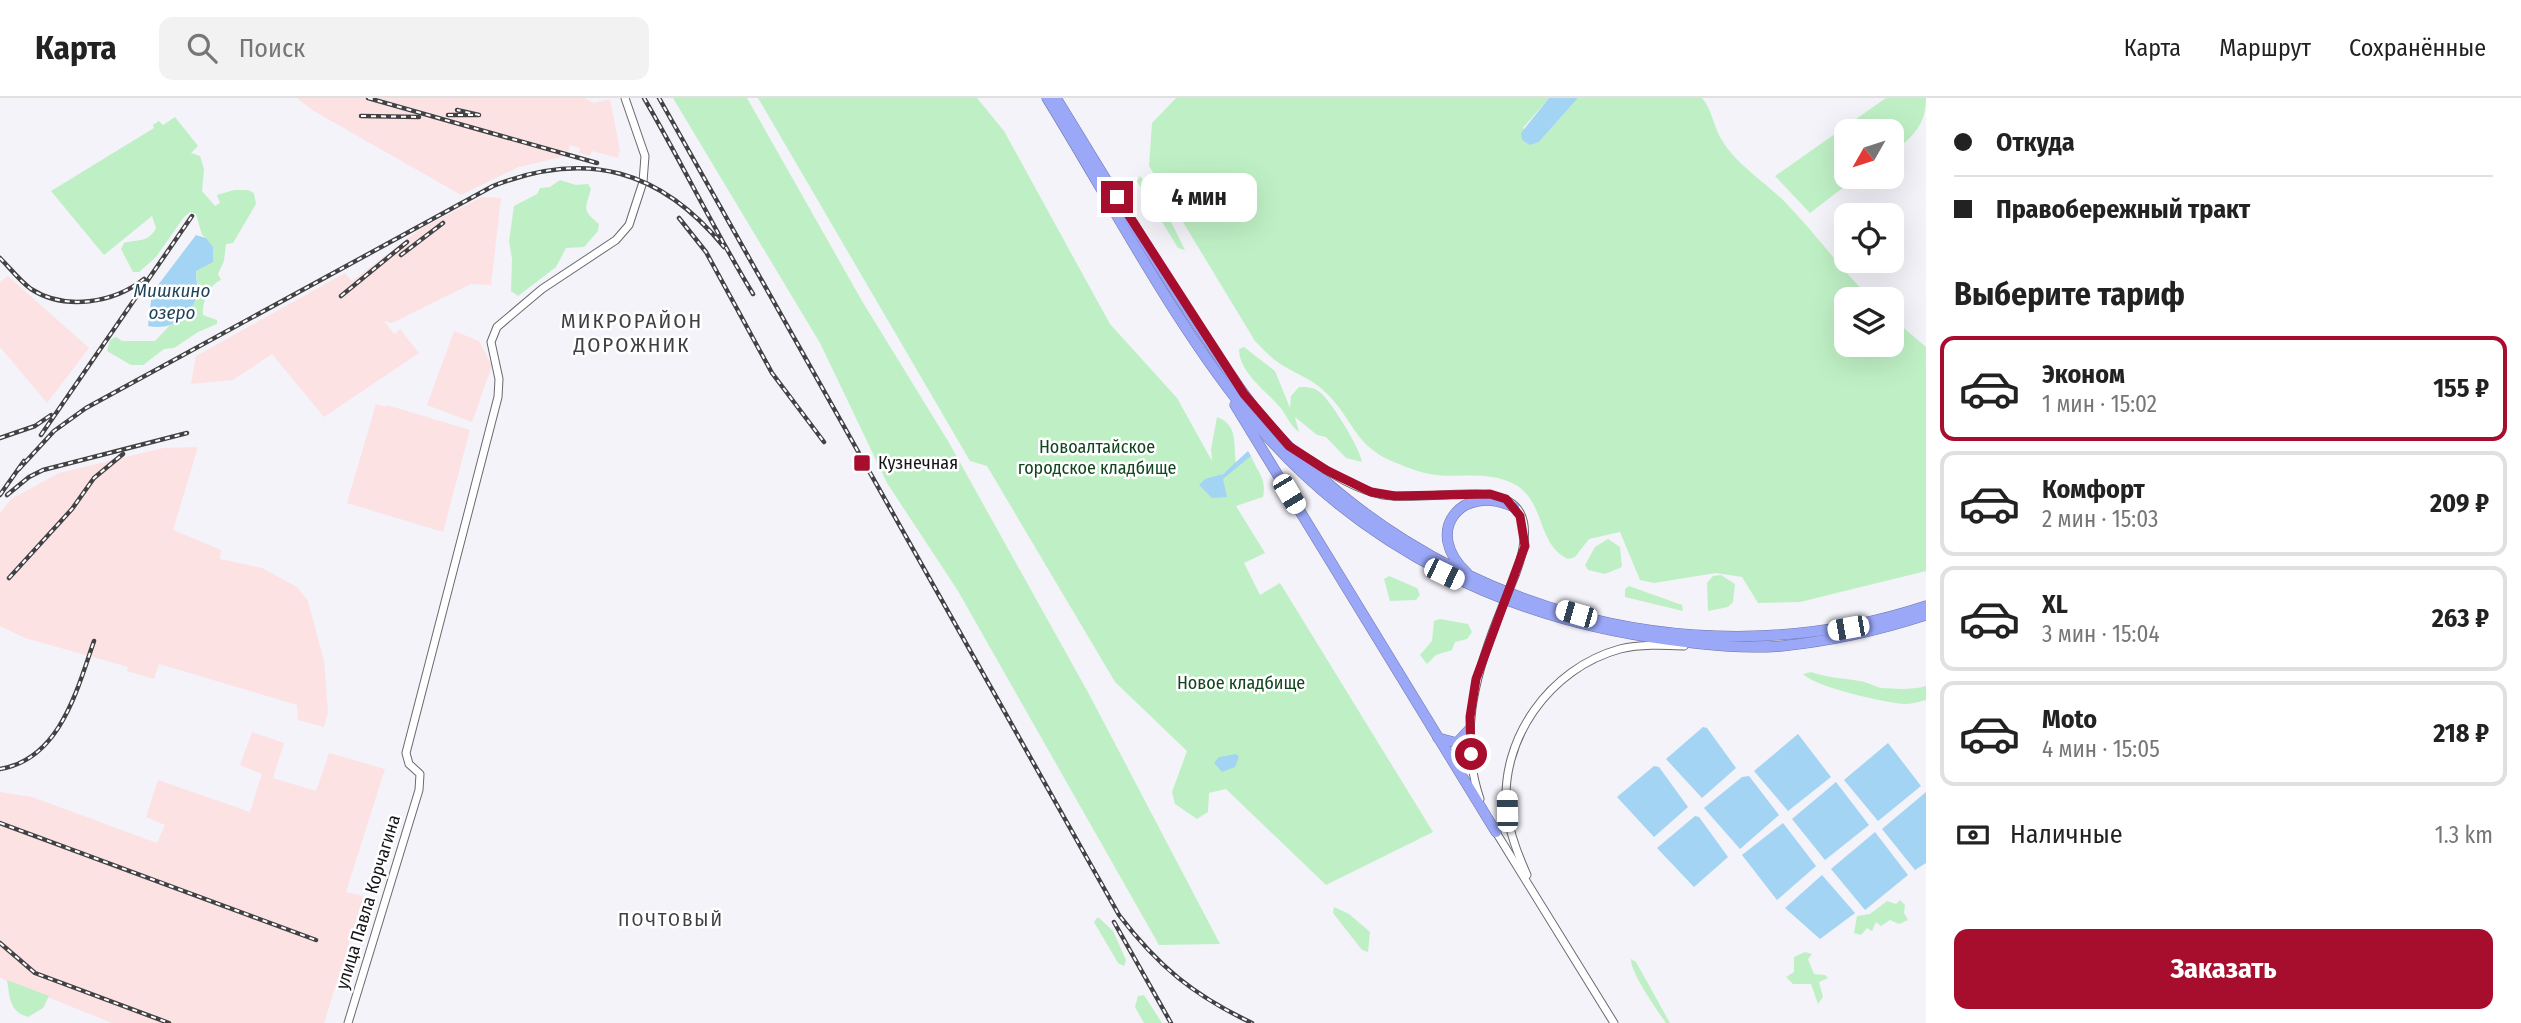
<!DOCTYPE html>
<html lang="ru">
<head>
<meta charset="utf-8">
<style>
	body { margin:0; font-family:"Fira Sans Condensed",sans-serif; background:#f2f2f2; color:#222; height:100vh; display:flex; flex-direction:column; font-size:26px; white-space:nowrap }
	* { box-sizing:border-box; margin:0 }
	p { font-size:23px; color:#767676 }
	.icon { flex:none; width:38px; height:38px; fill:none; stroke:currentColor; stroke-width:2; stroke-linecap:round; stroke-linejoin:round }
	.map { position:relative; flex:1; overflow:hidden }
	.side { display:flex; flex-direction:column; background:#fff; width:595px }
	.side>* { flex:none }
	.hud { display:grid; align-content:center; height:154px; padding:0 28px; background:#fff }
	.needle { width:46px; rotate:231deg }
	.controls { position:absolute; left:1834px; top:21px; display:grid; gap:14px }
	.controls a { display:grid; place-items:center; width:70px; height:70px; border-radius:14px; background:#fff; box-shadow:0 7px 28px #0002; font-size:35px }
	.end { position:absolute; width:32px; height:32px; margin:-16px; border:9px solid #a70e2d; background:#fff; box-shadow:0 0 0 4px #fff }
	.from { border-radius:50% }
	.bubble { position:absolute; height:49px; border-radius:14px; background:#fff; box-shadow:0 7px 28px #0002; font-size:23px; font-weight:700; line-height:49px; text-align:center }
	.car { position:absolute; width:21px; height:42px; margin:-21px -10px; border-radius:9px; box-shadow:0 0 5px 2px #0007; background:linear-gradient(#fff 24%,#345 0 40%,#fff 0 76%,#345 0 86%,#fff 0) }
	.hud b { display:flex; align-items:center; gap:24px; height:66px; font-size:26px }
	.hud b+b { border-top:2px solid #e0e0e0 }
	.hud i { width:18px; height:18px; background:#222 }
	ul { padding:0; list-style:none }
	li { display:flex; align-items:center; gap:21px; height:105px; margin:0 14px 10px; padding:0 14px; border:4px solid #e0e0e0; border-radius:14px }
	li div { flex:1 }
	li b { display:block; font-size:26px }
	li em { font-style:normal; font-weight:700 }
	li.active { border-color:#a70e2d }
	li>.icon { width:63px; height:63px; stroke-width:1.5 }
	h2 { padding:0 28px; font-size:32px; line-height:84px }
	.pay { display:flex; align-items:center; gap:18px; height:77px; padding:0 28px; font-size:26px }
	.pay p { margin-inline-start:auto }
	.button { display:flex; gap:14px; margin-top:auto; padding:14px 28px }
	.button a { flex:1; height:80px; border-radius:14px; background:#a70e2d; color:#fff; font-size:28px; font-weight:700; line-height:80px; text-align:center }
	header { display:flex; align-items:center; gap:42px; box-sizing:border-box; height:98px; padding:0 35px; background:#fff; border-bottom:2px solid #e0e0e0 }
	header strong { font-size:33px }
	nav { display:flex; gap:38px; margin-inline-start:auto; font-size:24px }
	.search { width:490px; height:63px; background:#f2f2f2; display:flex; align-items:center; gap:18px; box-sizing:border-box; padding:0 24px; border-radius:14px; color:#767676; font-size:26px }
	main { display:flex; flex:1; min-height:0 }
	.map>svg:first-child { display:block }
	.industrial { fill:#fde2e4 }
	.green { fill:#bff0c5 }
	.water { fill:#a3d4f4 }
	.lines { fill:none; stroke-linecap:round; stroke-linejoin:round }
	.secondary-casing { stroke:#69696f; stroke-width:9 }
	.highway-casing { stroke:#6c74a9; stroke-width:11 }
	.secondary { stroke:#fff; stroke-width:7 }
	.highway { stroke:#9ba8f8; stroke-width:10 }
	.rail-casing { stroke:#424245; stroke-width:4.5 }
	.rail { stroke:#fff; stroke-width:2; stroke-dasharray:5; stroke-linecap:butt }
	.secondary-bridge-casing { stroke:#69696f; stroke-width:9; stroke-linecap:butt }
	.secondary-bridge { stroke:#fff; stroke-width:7 }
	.route { stroke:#a70e2d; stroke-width:9 }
	.poi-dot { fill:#a70e2d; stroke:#fff; stroke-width:2.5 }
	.labels { text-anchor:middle; stroke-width:5; stroke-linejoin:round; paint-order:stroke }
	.park-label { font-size:18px; fill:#11451e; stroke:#fff }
	.poi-label { font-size:18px; fill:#151417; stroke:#fff; text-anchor:start }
	.street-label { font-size:18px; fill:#151417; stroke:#fff }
	.water-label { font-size:19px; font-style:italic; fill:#1f445a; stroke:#fff }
	.neighbourhood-label { font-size:19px; letter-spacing:2px; fill:#3f3f44; stroke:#fff }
	.quarter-label { font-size:21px; letter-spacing:2px; fill:#3f3f44; stroke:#fff }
</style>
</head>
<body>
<header>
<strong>Карта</strong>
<div class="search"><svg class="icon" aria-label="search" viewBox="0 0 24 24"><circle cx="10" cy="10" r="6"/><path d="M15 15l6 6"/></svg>Поиск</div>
<nav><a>Карта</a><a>Маршрут</a><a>Сохранённые</a></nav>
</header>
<main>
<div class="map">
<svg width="1926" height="925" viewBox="0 0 1926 925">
	<rect width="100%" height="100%" fill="#f3f3f9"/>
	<g class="industrial">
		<polygon points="297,0 585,0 594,5 610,1 620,52 618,60 592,53 590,58 579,55 580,50 570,47 567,58 519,69 461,97 312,12"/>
		<polygon points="482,99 501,100 491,187 471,186 392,225 384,223 394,236 400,231 419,255 324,319 272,256 233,282 191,286 196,258 345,175 352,183 420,131"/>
		<polygon points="8,178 89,250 47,305 0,249 0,184"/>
		<polygon points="454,233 479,243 492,268 472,324 427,307"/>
		<polygon points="376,306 386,309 387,307 470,332 443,434 347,405"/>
		<polygon points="198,349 173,432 221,452 220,461 262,470 297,489 308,503 324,563 328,614 324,629 298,622 297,607 159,566 154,581 127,573 128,569 25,540 0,528 0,415 11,401 59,375 163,350"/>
		<polygon points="252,634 284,645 273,680 316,693 329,655 385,671 346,794 363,798 362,804 324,925 112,925 0,880 0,694 32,699 157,745 165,727 146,719 158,682 250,714 262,676 240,667"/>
	</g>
	<g class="green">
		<polygon points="673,0 747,0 862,203 948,343 1090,598 1220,846 1159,847 958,493 887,385 820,245"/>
		<path d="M758,0H977L1004,33L1110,226L1177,300L1212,363L1211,351L1217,319C1239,327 1233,347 1236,365L1220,378L1223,380L1251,358C1257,374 1267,380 1263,399L1236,408L1265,455L1244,465L1260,497L1280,485L1433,734L1326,787L1226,691L1209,695L1208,714L1197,721L1175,706L1172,694L1187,653L1115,584L987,368L970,363Z"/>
		<path d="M1176,0H1549L1523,30L1539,44L1578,0H1702C1712,12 1713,26 1720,39C1735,66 1764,83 1785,104C1815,135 1840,170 1871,201H1846V247H1892V220L1926,249V473L1800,504L1758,505L1742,479L1716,475L1654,485L1640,482L1620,434L1589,441L1575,459L1568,461C1536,446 1546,403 1514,386C1487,372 1458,381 1430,376C1419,374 1408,370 1399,366C1352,349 1355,321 1324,293C1311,280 1293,275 1279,265C1270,259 1262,250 1255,243L1149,68L1152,25Z"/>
		<path d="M1886,0H1926C1926,26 1913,40 1892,54V33H1846V79H1857L1810,115L1775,78Z"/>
		<path d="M175,19L198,48L191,55L200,58L204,71L202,93L215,108L220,105L217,97L234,92H248L254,95L256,106L233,145L226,146L224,163L218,176L221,182C209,187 202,204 203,217L217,222V226L198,234L174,250L164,251L143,267H131L107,253L110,242L116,239L122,243H155L171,226L181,223L191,212L198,192L196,173L208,166L206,140L202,137L196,116L190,114L184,119L156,159L139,174H133L121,151L124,145C137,141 149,145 156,130L152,118L104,157L51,93L154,30L153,27L159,23L163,27Z"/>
		<polygon points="1140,78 1166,114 1185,152 1178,150 1137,83"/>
		<path d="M560,82L576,87L588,86L591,91C585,112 582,112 599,126L598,133L584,149L566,150L556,169L518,198L511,193L512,161L509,143L514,108L537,96L540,90L550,89Z"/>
		<path d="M1244,249L1275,273L1290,310L1291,298L1299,289C1308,289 1314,289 1321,295C1332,305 1360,350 1362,364L1346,360L1326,339L1317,337L1295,319L1299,334C1289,327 1287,317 1279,308C1265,292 1239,274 1239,251Z"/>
		<polygon points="1608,441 1620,449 1622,469 1605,476 1588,472 1585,467 1595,449"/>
		<polygon points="1721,477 1735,486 1733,504 1728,509 1708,513 1707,485 1713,478"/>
		<polygon points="1389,478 1417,490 1420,497 1416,502 1390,503 1384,481"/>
		<polygon points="1629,488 1682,507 1683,513 1625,499 1625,491"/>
		<polygon points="1440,521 1468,526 1472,534 1467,541 1455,544 1452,552 1436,557 1427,566 1420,557 1432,543 1434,523"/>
		<path d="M1811,574C1828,580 1843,580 1860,583C1868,584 1875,589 1882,590C1897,591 1911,592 1926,588V602C1919,604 1911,606 1904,606C1883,604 1817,590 1803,576Z"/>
		<polygon points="1900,802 1905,807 1904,815 1908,822 1899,826 1890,822 1881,828 1876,824 1872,833 1867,830 1861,837 1854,835 1857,818 1870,816 1887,803 1896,806"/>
		<polygon points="1334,809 1349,816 1370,834 1368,854 1362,852 1333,815"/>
		<polygon points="1098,819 1113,833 1126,862 1124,868 1118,865 1094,824"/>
		<polygon points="1805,854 1812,856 1808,861 1814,876 1825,877 1828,880 1819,884 1823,899 1818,906 1811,886 1793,886 1786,879 1794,874 1794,859"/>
		<path d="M1631,861L1636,864L1670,925H1666C1657,912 1630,874 1631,861Z"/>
		<path d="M7,882L49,898L43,910L28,919C9,913 10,900 7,882Z"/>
		<polygon points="1144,897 1162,925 1144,925 1135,909 1138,898"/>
	</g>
	<g class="water">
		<polygon points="1549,0 1578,0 1539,44 1530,47 1522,42 1521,35"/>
		<path d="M196,137L206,140L213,149V164L196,173C196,181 198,188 197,195C193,219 171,233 148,228L152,195Z"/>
		<polygon points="1248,353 1251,358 1223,381 1227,399 1212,400 1199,387 1205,381 1223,376"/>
		<polygon points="1703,629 1707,630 1736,670 1702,700 1666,661"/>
		<polygon points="1798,636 1831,679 1788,713 1754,673"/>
		<polygon points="1888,645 1921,688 1878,723 1844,682"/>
		<polygon points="1236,656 1239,659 1235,669 1222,674 1214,665 1219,659"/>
		<polygon points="1654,668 1659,669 1688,709 1654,739 1617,699"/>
		<polygon points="1749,678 1779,717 1740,751 1704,710 1742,679"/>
		<polygon points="1836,684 1869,727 1825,762 1792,721"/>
		<polygon points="1926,694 1926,765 1915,772 1882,731"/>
		<polygon points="1695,718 1699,719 1728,759 1694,789 1657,750"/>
		<polygon points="1783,725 1816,768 1777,802 1742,757"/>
		<polygon points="1875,734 1908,777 1865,812 1831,771"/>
		<polygon points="1822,777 1855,815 1820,841 1785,810"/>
	</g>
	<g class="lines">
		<g class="secondary-casing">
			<g id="secondary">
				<path d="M1310,362C1332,376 1357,392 1383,397C1443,407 1557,361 1516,475"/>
				<path d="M1480,701C1459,639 1474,581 1497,522"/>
				<polyline points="1494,731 1614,925"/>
				<path d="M1527,777C1518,757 1510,737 1507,715C1498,642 1550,570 1620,551C1640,546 1663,547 1684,548"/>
				<polyline points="348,925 419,692 420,676 409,666 406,655 498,299 499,281 491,244 497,229 542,191 616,142 629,127 643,84 645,58 625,0"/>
			</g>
		</g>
		<g class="highway-casing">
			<g id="highway">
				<path d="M1047,0C1113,107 1177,232 1258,328C1364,452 1510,522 1670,542C1707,547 1744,551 1782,548C1831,543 1880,532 1926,517"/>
				<path d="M1056,0C1105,79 1152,160 1204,237C1224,266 1242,297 1266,324C1429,510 1690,586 1926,508"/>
				<polyline points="1235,307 1496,734"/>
				<path d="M1467,475C1422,434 1461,384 1514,409"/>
				<polyline points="1438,640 1457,645 1469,632"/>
			</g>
		</g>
		<use href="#secondary" class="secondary"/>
		<use href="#highway" class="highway"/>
		<g class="rail-casing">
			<g id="rail">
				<polyline points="368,0 597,65"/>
				<path d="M644,0C682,65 714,132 753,196"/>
				<path d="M659,0L1119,817C1158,868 1193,897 1252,925"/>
				<polyline points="448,17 479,17 457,12"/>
				<polyline points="361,18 419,19"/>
				<polyline points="679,120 706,154 772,275 824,344"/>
				<polyline points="401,157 443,125"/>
				<path d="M0,160C10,170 19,182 31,191C65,213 114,205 144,181"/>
				<polyline points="341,198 407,144"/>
				<polyline points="41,337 192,118"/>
				<polyline points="0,340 35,328 51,317"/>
				<path d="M19,371L54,333L86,310L493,88C587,51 661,72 724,149"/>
				<polyline points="0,397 24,363"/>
				<polyline points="7,397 29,379 43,372 187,335"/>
				<polyline points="9,480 72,411 94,380 123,356"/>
				<path d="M0,671C60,661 77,592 94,543"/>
				<polyline points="0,725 316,842"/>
				<polyline points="1114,824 1171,925"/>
				<polyline points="0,845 35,875 169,925"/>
			</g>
		</g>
		<use href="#rail" class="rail"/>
		<g class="secondary-bridge-casing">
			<polyline id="secondary-bridge" points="1497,522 1516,475"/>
		</g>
		<use href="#secondary-bridge" class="secondary-bridge"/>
	</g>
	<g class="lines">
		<polyline class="route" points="1117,99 1244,296 1289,348 1326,372 1371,394 1395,398 1490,396 1506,401 1520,418 1525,448 1476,581 1470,619 1471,656"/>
	</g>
	<rect class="poi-dot" x="853" y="356" width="18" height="18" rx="3.5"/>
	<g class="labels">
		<g class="park-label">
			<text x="1097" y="355">Новоалтайское<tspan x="1097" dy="21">городское кладбище</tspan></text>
			<text x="1241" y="591">Новое кладбище</text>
		</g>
		<g class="poi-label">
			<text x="878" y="371">Кузнечная</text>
		</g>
		<g class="street-label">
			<text transform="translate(368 804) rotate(-73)" y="6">улица Павла Корчагина</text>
		</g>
		<g class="water-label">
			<text x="172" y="199">Мишкино<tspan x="172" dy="22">озеро</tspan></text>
		</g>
		<g class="neighbourhood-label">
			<text x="671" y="828">ПОЧТОВЫЙ</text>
		</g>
		<g class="quarter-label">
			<text x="632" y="230">МИКРОРАЙОН<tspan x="632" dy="24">ДОРОЖНИК</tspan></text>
		</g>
	</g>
</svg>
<div class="controls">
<a><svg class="needle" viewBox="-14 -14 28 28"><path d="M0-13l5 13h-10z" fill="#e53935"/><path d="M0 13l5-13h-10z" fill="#767676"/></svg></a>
<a><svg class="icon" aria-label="locate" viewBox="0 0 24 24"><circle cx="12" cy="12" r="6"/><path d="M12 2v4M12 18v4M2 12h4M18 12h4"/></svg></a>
<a><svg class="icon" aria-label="layers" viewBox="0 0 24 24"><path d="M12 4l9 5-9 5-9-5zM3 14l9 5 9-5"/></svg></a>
</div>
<i class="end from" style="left:1471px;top:656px"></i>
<i class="end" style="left:1117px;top:99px"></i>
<div class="bubble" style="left:1141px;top:75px;width:116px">4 мин</div>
<i class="car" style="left:1289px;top:396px;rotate:149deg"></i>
<i class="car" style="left:1444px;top:476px;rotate:116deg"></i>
<i class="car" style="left:1576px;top:516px;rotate:286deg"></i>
<i class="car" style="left:1848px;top:530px;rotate:260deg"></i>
<i class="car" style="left:1507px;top:713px;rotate:359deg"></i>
</div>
<section class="side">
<div class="hud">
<b><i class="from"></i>Откуда</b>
<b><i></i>Правобережный тракт</b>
</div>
<h2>Выберите тариф</h2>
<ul>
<li class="active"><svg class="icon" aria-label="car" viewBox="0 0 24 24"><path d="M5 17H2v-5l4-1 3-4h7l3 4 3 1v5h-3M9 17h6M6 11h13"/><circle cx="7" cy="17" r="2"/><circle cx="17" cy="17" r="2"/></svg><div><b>Эконом</b><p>1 мин · 15:02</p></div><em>155 ₽</em></li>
<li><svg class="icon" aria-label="car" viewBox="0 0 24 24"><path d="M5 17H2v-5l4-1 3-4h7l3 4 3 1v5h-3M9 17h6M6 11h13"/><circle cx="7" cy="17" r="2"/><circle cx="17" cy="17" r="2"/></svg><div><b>Комфорт</b><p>2 мин · 15:03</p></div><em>209 ₽</em></li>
<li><svg class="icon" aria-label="car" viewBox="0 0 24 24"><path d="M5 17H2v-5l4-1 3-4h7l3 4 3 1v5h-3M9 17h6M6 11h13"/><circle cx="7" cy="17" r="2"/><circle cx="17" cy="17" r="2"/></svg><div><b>XL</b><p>3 мин · 15:04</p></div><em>263 ₽</em></li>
<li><svg class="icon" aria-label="car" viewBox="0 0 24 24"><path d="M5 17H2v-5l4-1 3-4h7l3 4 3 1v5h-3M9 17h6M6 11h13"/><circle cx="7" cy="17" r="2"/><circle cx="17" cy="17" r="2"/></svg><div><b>Moto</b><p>4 мин · 15:05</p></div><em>218 ₽</em></li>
</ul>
<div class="pay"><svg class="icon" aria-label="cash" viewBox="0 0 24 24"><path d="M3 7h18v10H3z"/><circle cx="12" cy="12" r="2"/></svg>Наличные<p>1.3 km</p></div>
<div class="button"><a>Заказать</a></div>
</section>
</main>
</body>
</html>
